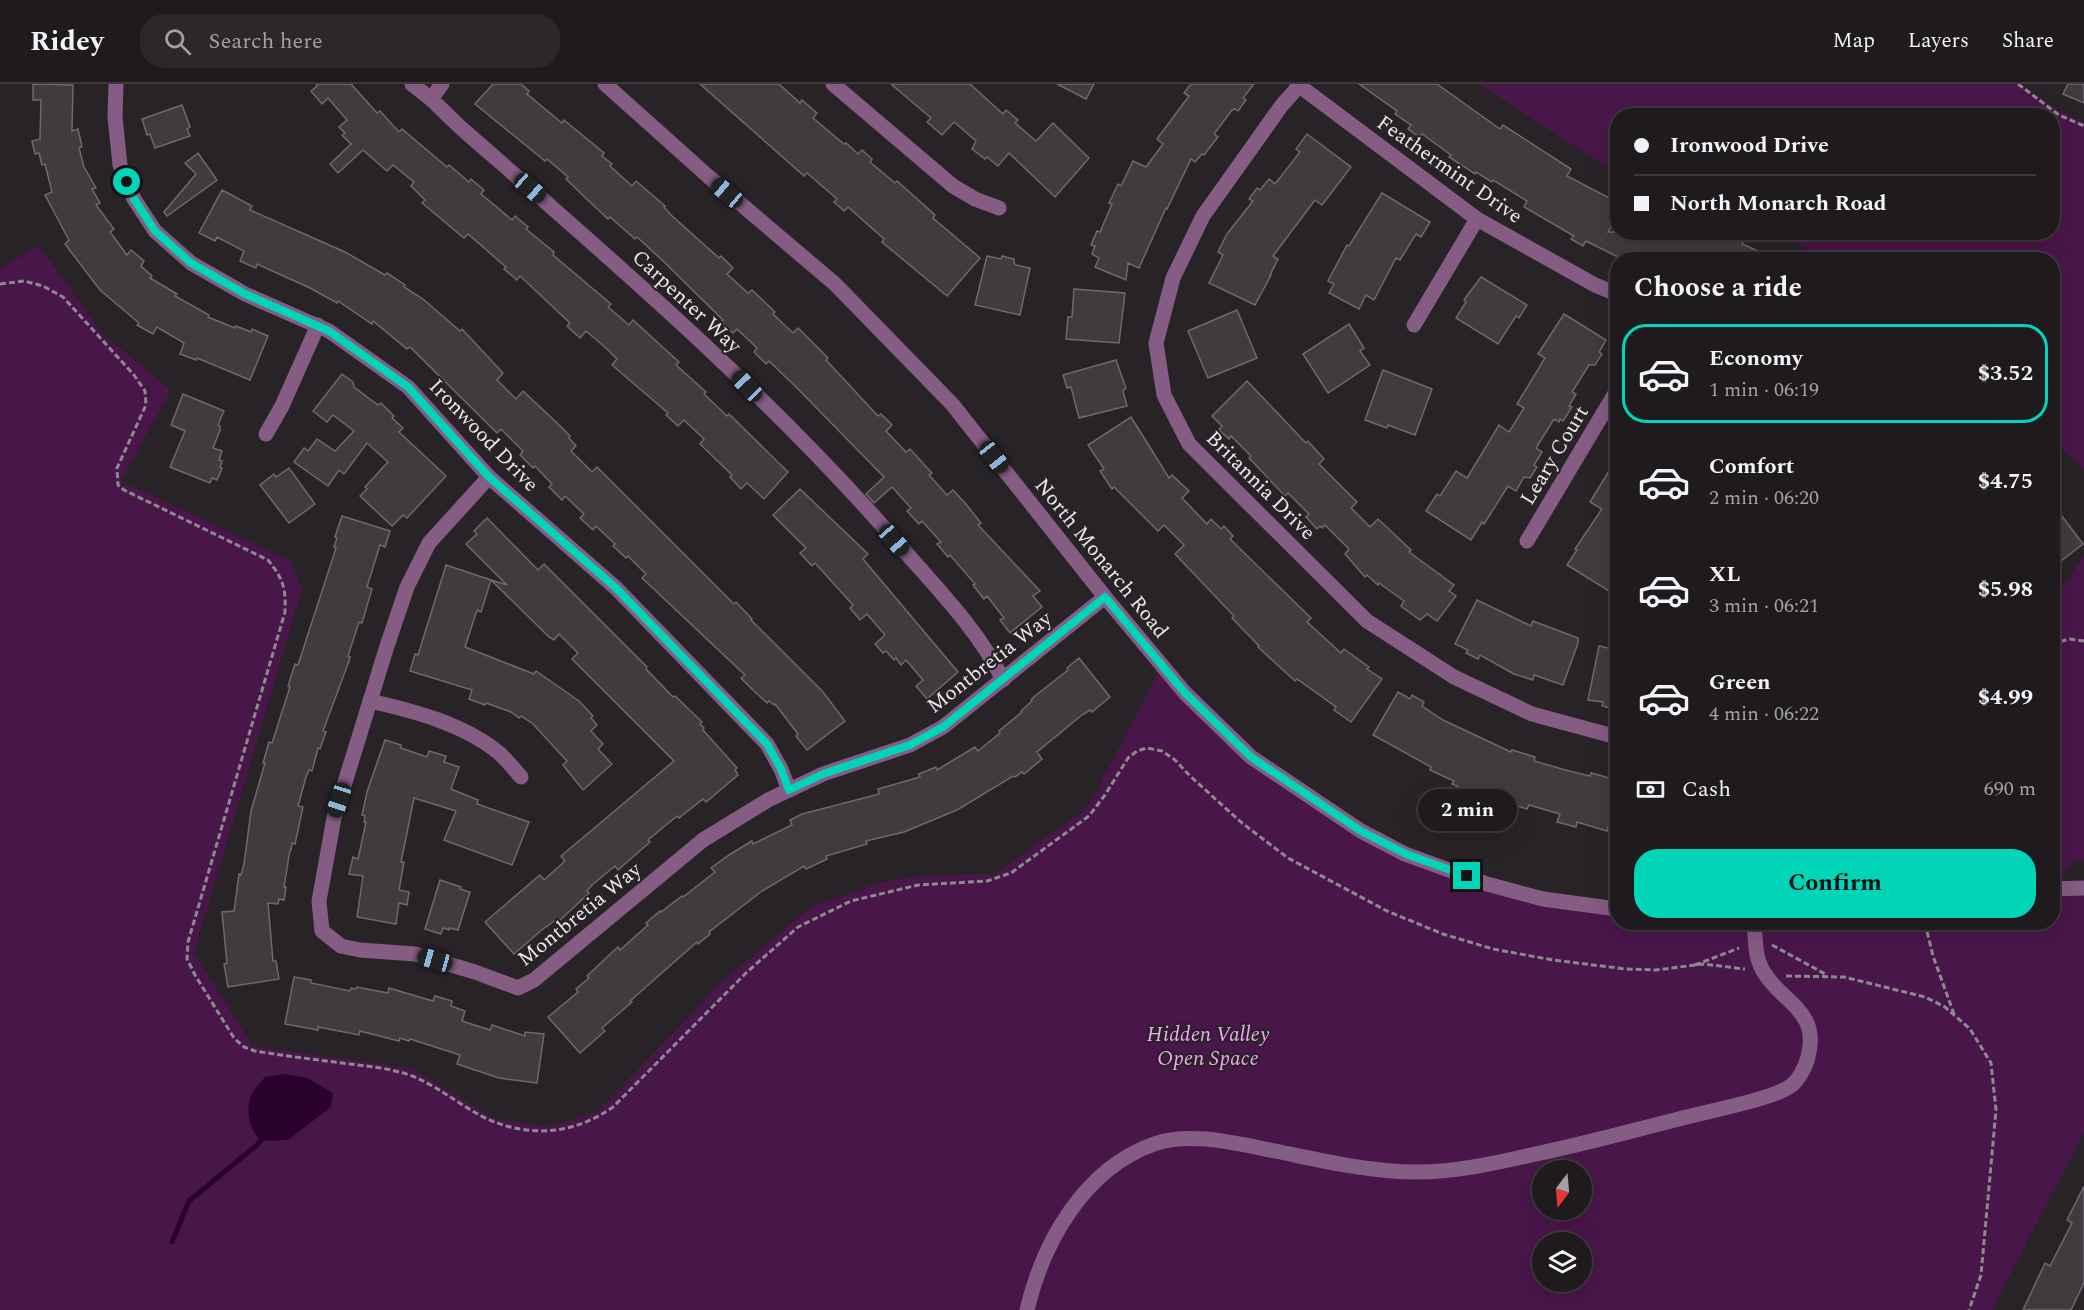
<!DOCTYPE html>
<html lang="en">
<head>
<meta charset="utf-8">
<style>
	body { margin:0; font-family:Spectral,serif; background:#2b272a; color:#f1f3f6; height:100vh; display:flex; flex-direction:column; font-size:22px; white-space:nowrap }
	* { box-sizing:border-box; margin:0 }
	p { font-size:20px; color:#a1a1a4 }
	.icon { flex:none; width:33px; height:33px; fill:none; stroke:currentColor; stroke-width:2; stroke-linecap:round; stroke-linejoin:round }
	.map { position:relative; flex:1; overflow:hidden }
	.sheet { position:absolute; left:1610px; top:168px; width:450px; height:678px; display:flex; flex-direction:column; background:#1e1a1d; border-radius:24px; box-shadow:0 6px 24px #0002,0 0 0 2px #3c383b }
	.sheet>* { flex:none }
	.guide { position:absolute; left:1610px; top:24px; width:450px; height:132px; border-radius:24px; box-shadow:0 6px 24px #0002,0 0 0 2px #3c383b; display:grid; align-content:center; height:132px; padding:0 24px; background:#1e1a1d }
	.needle { width:39px; rotate:196deg }
	.buttons { position:absolute; left:1532px; top:1076px; display:grid; gap:12px }
	.buttons a { display:grid; place-items:center; width:60px; height:60px; border-radius:50%; background:#1e1a1d; box-shadow:0 6px 24px #0002,0 0 0 2px #3c383b; font-size:30px }
	.end { position:absolute; width:27px; height:27px; margin:-14px; border:8px solid #00d5b7; background:#111; box-shadow:0 0 0 3px #111 }
	.from { border-radius:50% }
	.bubble { position:absolute; height:42px; border-radius:21px; background:#1e1a1d; box-shadow:0 6px 24px #0002,0 0 0 2px #3c383b; font-size:20px; font-weight:700; line-height:42px; text-align:center }
	.car { position:absolute; width:18px; height:36px; margin:-18px -9px; border-radius:8px; box-shadow:0 0 4px 2px #0007; background:linear-gradient(#222 24%,#8ab4d8 0 40%,#222 0 76%,#8ab4d8 0 86%,#222 0) }
	.guide b { display:flex; align-items:center; gap:21px; height:57px; font-size:22px }
	.guide b+b { border-top:2px solid #3c383b }
	.guide i { width:15px; height:15px; background:#f1f3f6 }
	ul { padding:0; list-style:none }
	li { display:flex; align-items:center; gap:18px; height:99px; margin:0 12px 9px; padding:0 12px; border:3px solid transparent; border-radius:24px }
	li div { flex:1 }
	li b { display:block; font-size:22px }
	li em { font-style:normal; font-weight:700 }
	li.selected { border-color:#00d5b7 }
	li>.icon { width:54px; height:54px; stroke-width:1.5 }
	h2 { padding:0 24px; font-size:27px; line-height:72px }
	.pay { display:flex; align-items:center; gap:15px; height:66px; padding:0 24px; font-size:22px }
	.pay p { margin-inline-start:auto }
	.primary-button { display:flex; gap:12px; margin-top:auto; padding:12px 24px }
	.primary-button a { flex:1; height:69px; border-radius:24px; background:#00d5b7; color:#111; font-size:24px; font-weight:700; line-height:69px; text-align:center }
	header { display:flex; align-items:center; gap:36px; box-sizing:border-box; height:84px; padding:0 30px; background:#1e1a1d; border-bottom:2px solid #3c383b }
	header strong { font-size:28px }
	nav { display:flex; gap:33px; margin-inline-start:auto; font-size:21px }
	.search { width:420px; height:54px; background:#2b272a; display:flex; align-items:center; gap:15px; box-sizing:border-box; padding:0 21px; border-radius:24px; color:#a1a1a4; font-size:22px }
	.map>svg:first-child { display:block }
	.green { fill:#491649; fill-rule:evenodd }
	.water { fill:#2a012a }
	.lines { fill:none; stroke-linecap:round; stroke-linejoin:round }
	.stream { stroke:#2a012a; stroke-width:5 }
	.building { fill:#413b40; stroke:#6f696f; stroke-width:1.5 }
	.path { stroke:#8d898d; stroke-width:3; stroke-dasharray:6 3; stroke-linecap:butt }
	.minor { stroke:#855c83; stroke-width:15 }
	.route { stroke:#00d5b7; stroke-width:8 }
	.labels { text-anchor:middle; stroke-width:4.5; stroke-linejoin:round; paint-order:stroke }
	.street-label { font-size:21px; fill:#ece9ec; stroke:#282327 }
	.park-label { font-size:21px; font-style:italic; fill:#f8a4f5; stroke:#282327 }
</style>
</head>
<body>
<header>
<strong>Ridey</strong>
<div class="search"><svg class="icon" aria-label="search" viewBox="0 0 24 24"><circle cx="10" cy="10" r="6"/><path d="M15 15l6 6"/></svg>Search here</div>
<nav><a>Map</a><a>Layers</a><a>Share</a></nav>
</header>
<div class="map">
<svg width="2084" height="1226" viewBox="0 0 2084 1226">
	<rect width="100%" height="100%" fill="#282327"/>
	<g class="green">
		<polygon points="1479,0 2022,0 2055,25 2084,38 2084,387 2083,384 2052,356 2052,176 1819,175 1796,159 1767,149 2052,148 2052,32 1617,32 1617,90"/>
		<path d="M39,162L104,251L171,306L121,397L291,477L302,505L194,869L253,962L413,985L493,1034L548,1043L597,1028L724,896L811,823L881,798L929,791L995,790L1087,724L1162,582L1216,639L1361,747L1488,800L1617,825V838H2052V501L2064,500L2084,472V777H2072L2055,804H2084V1049L1992,1226H0V184ZM1542,1086H1581V1125H1542ZM1542,1158H1581V1197H1542Z"/>
	</g>
	<path class="water" d="M284,990L307,994L333,1009L331,1023L288,1056L261,1057C249,1045 244,1024 253,1008C256,1003 261,998 265,993Z"/>
	<g class="lines">
		<polyline class="stream" points="172,1158 189,1117 257,1061 263,1053"/>
	</g>
	<g class="building">
		<polygon points="33,0 73,1 72,47 78,45 82,63 79,64 84,83 96,104 92,105 100,119 96,121 114,145 110,148 127,171 131,166 144,177 141,182 152,192 150,194 177,210 175,212 209,231 208,233 235,244 236,242 251,248 252,245 268,252 250,296 197,274 196,276 180,270 184,259 157,243 153,250 137,241 139,239 100,206 65,160 69,156 45,111 52,108 45,80 42,81 39,69 35,70 32,57 40,55 41,16 33,16"/>
		<polygon points="316,0 351,0 377,29 380,27 399,48 402,45 447,83 449,81 469,98 471,95 484,106 481,110 512,136 515,132 528,143 526,145 554,168 553,171 611,220 608,223 629,241 633,236 679,278 676,281 706,308 704,310 727,332 729,330 788,388 764,415 747,399 741,405 730,393 732,391 700,360 704,355 684,336 678,342 666,331 668,329 612,281 617,275 607,265 586,247 580,254 567,242 570,239 520,192 517,196 504,185 506,183 468,150 464,154 422,119 425,116 411,102 414,98 393,81 387,87 363,66 338,89 330,80 351,60 342,51 345,49 339,43 347,36 328,14 322,20 311,7 317,2"/>
		<polygon points="493,0 521,0 529,7 527,10 562,39 564,36 604,69 602,72 612,80 610,82 632,102 636,97 665,122 664,123 671,131 719,174 721,172 733,184 727,190 748,209 752,206 775,228 773,230 793,249 798,244 828,274 826,276 878,332 881,330 892,341 886,347 906,368 910,365 932,389 929,391 947,411 953,406 965,419 981,439 978,441 1040,507 1033,512 1042,523 1010,549 1000,536 1004,534 987,512 984,515 973,501 975,500 950,471 948,473 937,460 941,458 922,437 919,440 907,427 911,424 892,403 874,419 866,410 884,393 797,304 769,277 766,280 754,268 757,264 737,245 733,249 721,238 723,236 663,177 637,153 635,155 610,133 608,135 595,123 566,95 568,93 547,75 545,77 475,20"/>
		<polygon points="700,0 779,0 800,19 802,16 817,29 813,34 844,60 846,59 858,70 862,66 872,75 870,78 895,99 897,97 935,131 933,134 980,174 947,212 882,158 884,155 848,123 844,127 834,118 837,115 807,89 804,92"/>
		<polygon points="891,0 970,0 1003,30 1006,26 1018,36 1015,39 1036,57 1053,39 1089,74 1055,113 1009,69 998,82 987,73 985,75 972,65 976,57 954,38 942,51 927,38 931,34"/>
		<polygon points="1057,0 1094,0 1086,15"/>
		<polygon points="1191,0 1254,0 1243,14 1246,16 1238,27 1235,25 1232,26 1214,50 1218,53 1204,71 1202,70 1195,78 1191,75 1167,125 1166,124 1139,184 1128,179 1126,196 1095,183 1099,174 1092,170 1095,162 1091,161 1097,147 1100,148 1112,120 1109,119 1118,100 1121,102 1133,77 1146,83 1163,60 1157,55 1189,12 1184,9"/>
		<polygon points="1359,0 1437,0 1500,45 1503,41 1571,85 1567,92 1617,118 1617,132 1608,148 1701,148 1720,154 1721,151 1743,157 1742,160 1779,176 1624,176 1586,157 1583,162 1571,155 1574,152 1524,123 1527,117 1493,96 1492,98 1476,88 1475,90 1449,73 1451,71 1422,50 1419,53 1408,45 1411,41 1395,30 1397,27"/>
		<polygon points="2068,0 2084,0 2084,19 2063,10"/>
		<polygon points="182,21 190,43 187,45 190,52 155,64 150,50 147,51 142,35"/>
		<polygon points="1307,50 1351,83 1322,121 1315,116 1273,172 1278,175 1270,191 1271,191 1255,221 1209,199 1223,171 1218,168 1227,150 1253,117 1249,115 1257,104 1260,106 1269,95 1275,100 1300,68 1296,65"/>
		<polygon points="198,69 217,96 167,132 164,128 196,90 185,79"/>
		<polygon points="222,106 252,122 250,126 345,168 385,191 387,189 405,201 404,203 423,215 460,247 462,245 503,289 497,296 516,315 523,307 555,337 570,352 569,354 576,362 571,367 592,388 597,383 734,520 736,518 752,535 751,536 823,608 845,637 807,666 796,652 798,650 775,620 774,621 769,617 767,619 754,607 741,594 745,591 642,494 646,490 628,472 626,474 613,462 615,460 596,442 593,446 580,434 584,430 565,412 562,416 549,403 552,400 535,382 533,384 520,371 523,367 501,345 497,349 410,263 407,265 373,237 372,240 338,217 337,219 310,204 257,180 256,184 240,177 244,167 217,153 215,157 199,149"/>
		<polygon points="1382,109 1430,138 1421,153 1416,150 1400,176 1396,174 1374,216 1366,211 1359,225 1329,209 1334,200 1328,197 1347,161 1349,162"/>
		<polygon points="987,172 1001,175 1002,172 1014,175 1014,179 1016,181 1030,184 1020,231 975,221"/>
		<polygon points="1481,193 1527,221 1519,234 1516,232 1498,260 1456,234 1466,218 1464,216"/>
		<polygon points="1074,205 1125,209 1119,259 1066,255 1068,233 1072,233"/>
		<polygon points="1237,226 1257,274 1208,294 1188,247"/>
		<polygon points="1564,230 1606,256 1599,268 1602,270 1595,281 1589,281 1572,308 1576,310 1569,322 1572,323 1563,337 1560,335 1559,338 1554,335 1536,364 1542,368 1534,381 1537,383 1530,394 1524,393 1516,407 1508,402 1484,440 1482,438 1471,456 1426,427 1437,410 1440,412 1456,387 1467,394 1499,341 1509,348 1524,324 1517,320 1545,274 1538,270"/>
		<polygon points="1349,240 1364,264 1360,267 1370,281 1328,309 1303,270"/>
		<polygon points="1116,276 1126,304 1123,307 1127,322 1079,334 1071,303 1067,304 1063,291"/>
		<polygon points="1383,286 1432,305 1415,351 1388,341 1387,344 1365,336"/>
		<polygon points="342,290 353,298 354,303 378,321 381,319 394,332 392,334 403,344 399,348 446,392 407,434 403,431 392,442 360,412 367,405 365,403 388,378 367,359 344,390 339,386 328,402 294,378 304,364 308,367 317,355 335,367 354,347 333,331 327,338 313,327"/>
		<polygon points="1247,297 1306,359 1308,357 1324,375 1319,380 1357,418 1351,424 1370,443 1378,435 1411,466 1409,468 1454,501 1449,507 1456,512 1437,537 1427,530 1420,536 1401,522 1404,517 1379,499 1378,501 1367,491 1365,493 1345,470 1349,465 1325,441 1322,444 1320,442 1317,445 1306,433 1309,430 1288,409 1285,412 1249,374 1251,372 1231,352 1229,355 1219,346 1222,342 1212,332"/>
		<polygon points="183,310 224,327 218,341 220,342 220,346 213,364 222,367 219,376 222,377 220,383 222,384 217,396 212,394 210,399 170,383 185,347 171,341"/>
		<polygon points="1131,333 1169,394 1172,391 1189,407 1182,414 1207,440 1211,435 1221,445 1224,442 1233,452 1230,455 1311,534 1307,538 1341,569 1344,565 1369,583 1367,585 1382,595 1351,638 1334,626 1336,623 1297,595 1295,597 1258,563 1259,562 1232,534 1234,532 1175,470 1184,461 1164,441 1158,447 1114,403 1112,405 1100,387 1104,385 1088,361"/>
		<polygon points="1617,374 1617,495 1609,507 1567,481 1577,466 1575,465 1602,425 1590,418"/>
		<polygon points="289,384 315,420 289,439 260,401 274,390 276,393"/>
		<polygon points="800,405 868,470 863,475 958,588 927,615 916,602 923,596 906,576 901,581 896,574 894,576 886,567 883,569 875,560 885,551 867,530 860,536 850,524 853,521 815,479 812,482 800,469 806,464 773,431"/>
		<polygon points="2052,419 2083,460 2052,484"/>
		<polygon points="342,432 390,447 385,463 380,461 367,503 372,505 362,539 359,538 348,572 350,573 349,577 323,647 326,648 320,665 318,664 312,687 309,686 306,693 298,722 303,723 295,760 292,759 291,766 290,766 284,803 286,803 284,816 279,815 278,820 268,819 273,877 276,877 279,895 228,903 224,880 227,879 222,828 234,827 239,790 241,791 244,780 251,727 265,679 263,679 269,658 272,659 290,603 288,602 295,580 298,581 336,464 334,463 337,454 335,453"/>
		<polygon points="487,434 538,486 544,480 647,583 646,585 673,613 675,612 702,638 700,640 704,644 703,646 737,684 735,686 738,691 706,718 703,715 679,734 677,732 648,756 650,758 618,786 615,782 592,801 587,807 589,809 558,838 556,836 543,845 514,870 485,838 540,791 544,796 565,777 561,772 674,677 572,575 578,569 559,550 554,556 549,553 491,496 507,501 466,460 477,450 474,447"/>
		<polygon points="446,481 491,496 481,528 477,526 465,563 534,590 536,587 579,617 593,632 591,634 597,641 591,647 603,660 598,665 612,680 583,706 563,681 567,677 533,640 521,632 519,634 511,628 486,619 485,621 469,615 472,606 410,587 415,570 418,571"/>
		<polygon points="1477,516 1531,542 1533,537 1578,554 1578,559 1563,601 1534,591 1533,596 1514,590 1480,571 1478,575 1466,569 1468,566 1455,560"/>
		<polygon points="1599,562 1613,565 1612,570 1617,571 1617,613 1615,625 1602,622 1603,618 1588,616"/>
		<polygon points="1079,574 1110,613 1092,628 1090,626 1082,631 1037,668 1042,675 1024,690 1022,688 1015,693 1013,692 957,726 904,748 866,757 867,760 826,772 827,775 806,785 804,782 762,807 709,848 710,850 698,860 697,858 630,917 632,918 602,944 605,947 580,969 548,933 578,908 576,905 589,894 587,892 605,875 618,863 620,866 648,841 646,839 660,827 661,828 682,812 683,813 715,788 711,784 729,771 752,757 753,760 792,741 790,736 802,730 879,710 878,705 920,693 919,690 936,683 937,686 975,663 978,667 1000,649 999,647 1022,628 1021,627 1032,617 1031,616 1035,612 1068,586 1067,584"/>
		<polygon points="1398,608 1410,615 1412,611 1424,618 1422,622 1443,636 1511,668 1512,666 1535,673 1534,677 1569,687 1590,692 1591,689 1617,696 1617,712 1607,747 1577,738 1576,743 1557,738 1560,730 1529,721 1527,725 1512,720 1514,715 1476,704 1474,710 1452,700 1454,697 1430,686 1431,683 1373,651"/>
		<polygon points="385,656 401,661 401,664 427,673 429,667 446,672 444,678 459,683 451,705 478,716 477,720 529,738 512,781 444,756 456,727 414,714 401,778 404,778 399,806 409,808 407,821 399,819 396,840 357,833 363,792 349,790 353,773 358,775 366,738 364,738 365,732 362,731 367,708"/>
		<polygon points="440,796 461,803 460,805 470,808 458,846 449,844 449,846 443,844 441,850 425,845"/>
		<polygon points="294,893 311,896 311,899 350,907 351,904 356,905 357,903 388,909 389,904 433,917 435,912 452,917 451,922 465,927 462,937 490,946 492,941 525,952 525,948 544,950 537,999 499,994 457,980 460,971 410,955 409,957 400,954 399,957 360,947 359,951 318,943 318,946 285,940"/>
		<polygon points="2084,1102 2084,1199 2071,1226 2023,1226 2045,1179 2050,1182 2072,1139 2067,1136"/>
	</g>
	<g class="lines">
		<g class="path">
			<polyline points="2018,0 2059,31 2084,42"/>
			<path d="M0,200L24,197L43,202L63,213L134,291L145,307L146,321L117,384L118,401L124,406L268,476C283,495 286,503 285,528L188,858L187,875L195,891L234,954L244,963L255,967C286,972 318,976 350,980C365,982 380,983 395,987C431,994 459,1023 492,1037C535,1054 576,1049 613,1023L746,889L798,843L851,817L918,801L987,797L1011,789L1089,732L1105,711L1128,674L1137,667L1147,664L1162,667L1175,676L1190,692L1242,739L1288,774L1387,827L1443,850L1493,865L1553,876L1626,885L1656,886L1703,880L1745,885"/>
			<polyline points="2052,560 2069,555 2084,557"/>
			<polyline points="1925,839 1933,872 1954,930"/>
			<polyline points="1772,861 1827,891"/>
			<polyline points="1695,881 1739,864"/>
			<polyline points="1786,892 1844,893 1925,913 1945,923 1970,945 1991,979 1996,1026 1981,1191 1969,1226"/>
		</g>
		<g class="minor">
			<polyline points="116,0 115,33 120,81 134,115 155,147 191,179 245,210 329,247 408,303 489,393 616,504 767,660 781,685 789,706"/>
			<path d="M412,0L431,15L460,43C613,177 768,309 901,463C936,503 980,548 1003,596"/>
			<polyline points="605,0 709,93 835,200 952,320 1105,513 1185,609 1251,673 1361,747 1405,770 1487,800 1543,815 1617,825"/>
			<polyline points="833,0 953,102 975,115 999,124"/>
			<polyline points="1297,0 1477,135 1595,201 1617,210"/>
			<polyline points="1299,2 1282,21 1203,132 1173,194 1156,259 1164,311 1189,360 1367,537 1454,593 1532,630 1617,653"/>
			<polyline points="431,15 442,0"/>
			<polyline points="1414,241 1477,135"/>
			<polyline points="266,350 282,322 318,241"/>
			<polyline points="489,393 429,459 407,503 387,562 334,734 319,817 322,847 341,862 360,866 415,870 475,888 518,904 534,896 703,756 768,716 823,690 910,661 943,643 1105,513"/>
			<polyline points="1527,457 1617,306"/>
			<path d="M370,617C414,627 464,640 499,669C507,676 514,685 521,693"/>
			<polyline points="2052,805 2084,804"/>
			<path d="M1027,1226C1043,1158 1084,1085 1154,1060C1191,1047 1238,1060 1275,1067C1320,1076 1365,1087 1411,1088C1452,1089 1491,1080 1531,1071C1585,1060 1638,1045 1691,1032C1714,1026 1776,1014 1792,1001C1799,995 1806,982 1808,973C1820,927 1784,920 1765,890C1754,874 1756,857 1754,838"/>
		</g>
	</g>
	<g class="lines">
		<polyline class="route" points="127,98 134,115 155,147 191,179 245,210 329,247 408,303 489,393 616,504 767,660 781,685 789,706 823,690 910,661 943,643 1105,513 1185,609 1251,673 1361,747 1406,770 1467,792"/>
	</g>
	<g class="labels">
		<g class="street-label">
			<text transform="translate(1450 85) rotate(35)" y="7">Feathermint Drive</text>
			<text transform="translate(687 217) rotate(43)" y="7">Carpenter Way</text>
			<text transform="translate(484 351) rotate(46)" y="7">Ironwood Drive</text>
			<text transform="translate(1554 371) rotate(-59)" y="7">Leary Court</text>
			<text transform="translate(1261 401) rotate(45)" y="7">Britannia Drive</text>
			<text transform="translate(1102 474) rotate(51)" y="7">North Monarch Road</text>
			<text transform="translate(989 578) rotate(-38)" y="7">Montbretia Way</text>
			<text transform="translate(579 830) rotate(-39)" y="7">Montbretia Way</text>
		</g>
		<g class="park-label">
			<text x="1208" y="957">Hidden Valley<tspan x="1208" dy="24">Open Space</tspan></text>
		</g>
	</g>
</svg>
<div class="buttons">
<a><svg class="needle" viewBox="-14 -14 28 28"><path d="M0-13l5 13h-10z" fill="#e53935"/><path d="M0 13l5-13h-10z" fill="#a1a1a4"/></svg></a>
<a><svg class="icon" aria-label="layers" viewBox="0 0 24 24"><path d="M12 4l9 5-9 5-9-5zM3 14l9 5 9-5"/></svg></a>
</div>
<i class="end from" style="left:127px;top:98px"></i>
<i class="end" style="left:1467px;top:792px"></i>
<div class="bubble" style="left:1418px;top:705px;width:99px">2 min</div>
<i class="car" style="left:530px;top:104px;rotate:131deg"></i>
<i class="car" style="left:727px;top:109px;rotate:310deg"></i>
<i class="car" style="left:747px;top:302px;rotate:316deg"></i>
<i class="car" style="left:994px;top:373px;rotate:142deg"></i>
<i class="car" style="left:894px;top:456px;rotate:139deg"></i>
<i class="car" style="left:339px;top:716px;rotate:198deg"></i>
<i class="car" style="left:435px;top:876px;rotate:286deg"></i>
<div class="guide">
<b><i class="from"></i>Ironwood Drive</b>
<b><i></i>North Monarch Road</b>
</div>
<section class="sheet">
<h2>Choose a ride</h2>
<ul>
<li class="selected"><svg class="icon" aria-label="car" viewBox="0 0 24 24"><path d="M5 17H2v-5l4-1 3-4h7l3 4 3 1v5h-3M9 17h6M6 11h13"/><circle cx="7" cy="17" r="2"/><circle cx="17" cy="17" r="2"/></svg><div><b>Economy</b><p>1 min · 06:19</p></div><em>$3.52</em></li>
<li><svg class="icon" aria-label="car" viewBox="0 0 24 24"><path d="M5 17H2v-5l4-1 3-4h7l3 4 3 1v5h-3M9 17h6M6 11h13"/><circle cx="7" cy="17" r="2"/><circle cx="17" cy="17" r="2"/></svg><div><b>Comfort</b><p>2 min · 06:20</p></div><em>$4.75</em></li>
<li><svg class="icon" aria-label="car" viewBox="0 0 24 24"><path d="M5 17H2v-5l4-1 3-4h7l3 4 3 1v5h-3M9 17h6M6 11h13"/><circle cx="7" cy="17" r="2"/><circle cx="17" cy="17" r="2"/></svg><div><b>XL</b><p>3 min · 06:21</p></div><em>$5.98</em></li>
<li><svg class="icon" aria-label="car" viewBox="0 0 24 24"><path d="M5 17H2v-5l4-1 3-4h7l3 4 3 1v5h-3M9 17h6M6 11h13"/><circle cx="7" cy="17" r="2"/><circle cx="17" cy="17" r="2"/></svg><div><b>Green</b><p>4 min · 06:22</p></div><em>$4.99</em></li>
</ul>
<div class="pay"><svg class="icon" aria-label="cash" viewBox="0 0 24 24"><path d="M3 7h18v10H3z"/><circle cx="12" cy="12" r="2"/></svg>Cash<p>690 m</p></div>
<div class="primary-button"><a>Confirm</a></div>
</section>
</div>
</body>
</html>
